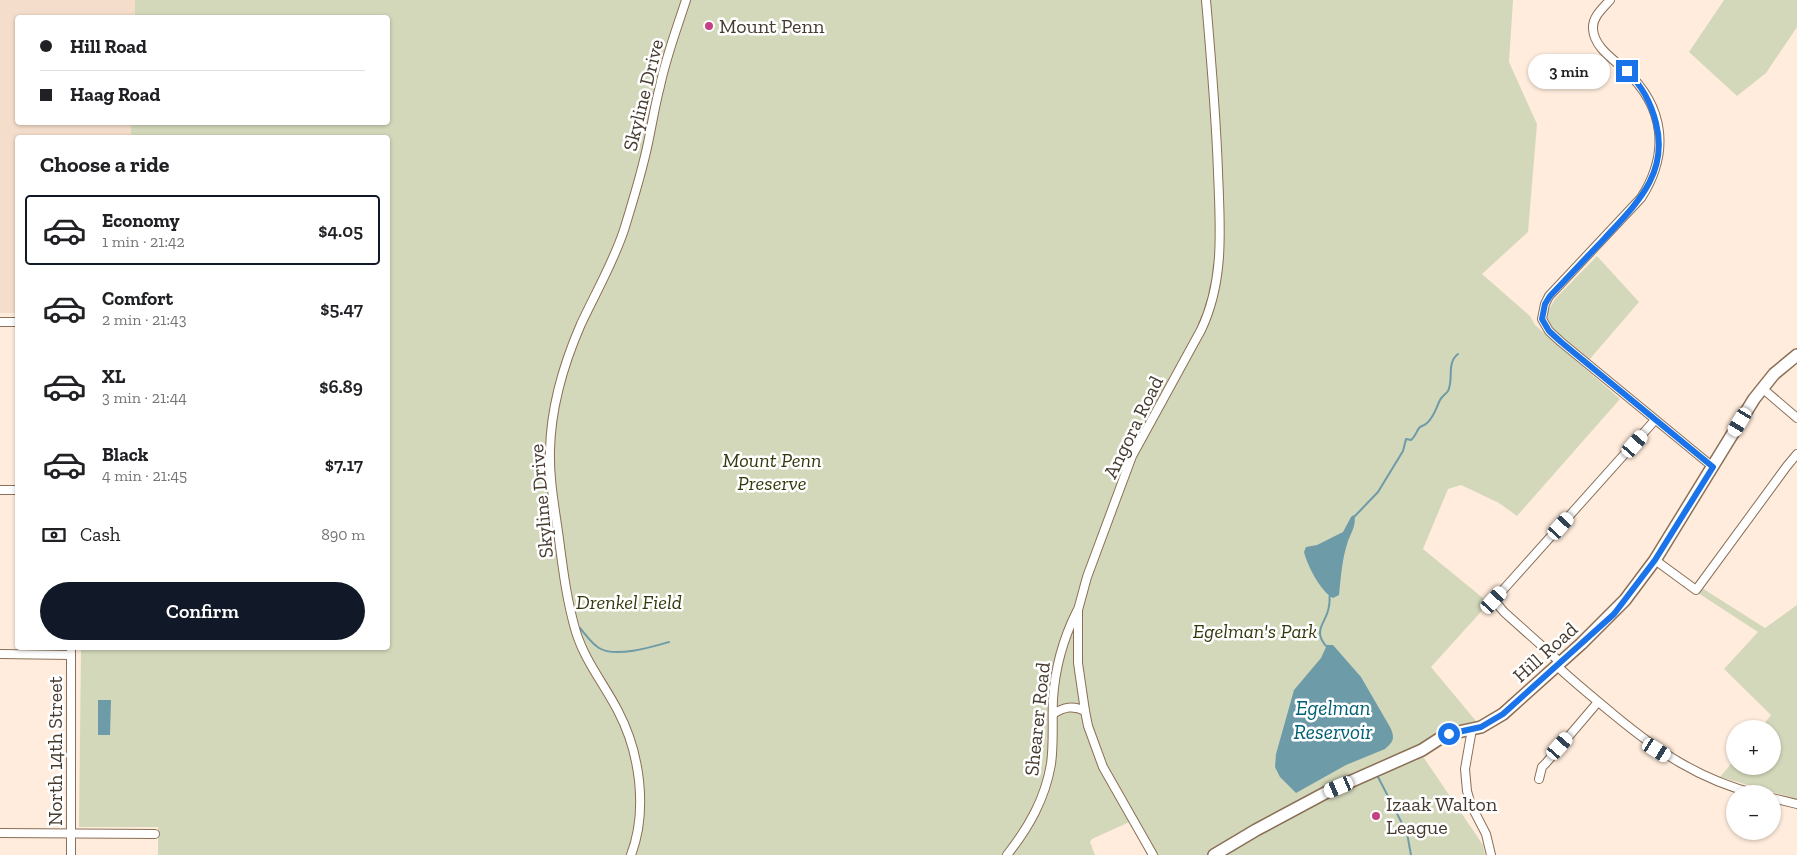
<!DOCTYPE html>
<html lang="en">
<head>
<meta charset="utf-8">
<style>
	body { margin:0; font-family:"Zilla Slab",serif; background:#f2f2f2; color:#202124; height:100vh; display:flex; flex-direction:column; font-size:19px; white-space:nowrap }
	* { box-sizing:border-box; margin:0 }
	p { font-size:16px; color:#757577 }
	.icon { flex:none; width:28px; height:28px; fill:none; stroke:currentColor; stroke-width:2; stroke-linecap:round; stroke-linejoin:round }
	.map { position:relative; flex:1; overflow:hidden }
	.drawer { position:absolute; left:15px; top:135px; width:375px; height:515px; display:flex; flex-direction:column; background:#fff; border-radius:5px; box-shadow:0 1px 4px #0004 }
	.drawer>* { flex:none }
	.top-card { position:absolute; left:15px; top:15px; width:375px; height:110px; border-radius:5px; box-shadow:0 1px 4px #0004; display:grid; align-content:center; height:110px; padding:0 25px; background:#fff }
	.tools { position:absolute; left:1726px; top:720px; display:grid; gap:10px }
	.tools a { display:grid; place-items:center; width:55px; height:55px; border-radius:50%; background:#fff; box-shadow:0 1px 4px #0004; font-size:25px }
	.end { position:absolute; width:22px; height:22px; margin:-11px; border:6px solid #1a73e8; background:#fff; box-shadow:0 0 0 2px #fff }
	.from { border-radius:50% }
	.bubble { position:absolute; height:35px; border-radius:18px; background:#fff; box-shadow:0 1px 4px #0004; font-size:16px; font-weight:600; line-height:35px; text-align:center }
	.car { position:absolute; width:15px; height:30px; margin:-15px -8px; border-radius:6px; box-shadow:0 0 4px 1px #0007; background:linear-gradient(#fff 24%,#345 0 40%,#fff 0 76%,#345 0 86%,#fff 0) }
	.top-card b { display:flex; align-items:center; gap:18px; height:48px; font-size:19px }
	.top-card b+b { border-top:1px solid #e0e0e0 }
	.top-card i { width:12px; height:12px; background:#202124 }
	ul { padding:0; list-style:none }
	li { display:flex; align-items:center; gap:15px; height:70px; margin:0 10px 8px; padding:0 15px; border:2px solid transparent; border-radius:5px }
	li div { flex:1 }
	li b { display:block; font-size:19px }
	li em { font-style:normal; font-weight:600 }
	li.on { border-color:#111827 }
	li>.icon { width:45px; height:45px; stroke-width:1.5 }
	h2 { padding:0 25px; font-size:22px; line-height:60px }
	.pay { display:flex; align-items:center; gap:12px; height:55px; padding:0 25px; font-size:19px }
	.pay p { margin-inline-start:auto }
	.action { display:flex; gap:10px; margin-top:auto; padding:10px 25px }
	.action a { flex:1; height:58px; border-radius:30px; background:#111827; color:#fff; font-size:20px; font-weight:600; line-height:58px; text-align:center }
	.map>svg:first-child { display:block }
	.built { fill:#f4ddcb }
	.green { fill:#d4d8bb }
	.water { fill:#6e9ba8 }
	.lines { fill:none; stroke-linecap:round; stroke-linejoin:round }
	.stream { stroke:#6e9ba8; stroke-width:2 }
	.street-casing { stroke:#8b6f57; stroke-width:10 }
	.secondary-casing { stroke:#8b6f57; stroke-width:14 }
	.street { stroke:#fff; stroke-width:8 }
	.secondary { stroke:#fff; stroke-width:11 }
	.route { stroke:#1a73e8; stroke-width:6 }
	.poi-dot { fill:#c54186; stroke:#fff; stroke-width:2 }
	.labels { text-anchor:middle; stroke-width:5; stroke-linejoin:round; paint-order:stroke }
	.poi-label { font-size:20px; fill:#463a2f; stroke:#fff; text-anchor:start }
	.street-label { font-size:20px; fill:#463a2f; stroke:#fff }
	.park-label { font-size:20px; font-style:italic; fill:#34380a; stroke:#fff }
	.water-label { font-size:21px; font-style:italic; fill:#006074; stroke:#fff }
</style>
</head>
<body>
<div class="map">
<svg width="1797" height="855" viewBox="0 0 1797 855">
	<rect width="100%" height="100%" fill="#ffecdc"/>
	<polygon class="built" points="0,0 135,0 135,17 18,18 18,122 131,123 131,137 18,138 17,313 0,313"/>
	<g class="green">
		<polygon points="135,0 1513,0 1509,62 1537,124 1528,232 1482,274 1530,316 1535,325 1620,399 1517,516 1499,503 1461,485 1448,489 1423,549 1489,603 1431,667 1476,721 1452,727 1436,735 1422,755 1483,845 1485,855 1158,855 1136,819 1092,839 1090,842 1095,855 158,855 158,827 79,827 81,648 388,648 388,138 131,137 131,123 388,122 388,18 135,17"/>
		<polygon points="1724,0 1797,0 1797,27 1766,73 1737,96 1689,52"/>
		<polygon points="1597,256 1639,302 1589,360 1557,334 1547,319 1548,311 1555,299"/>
		<polygon points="1702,588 1765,628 1797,605 1797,799 1720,777 1735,759 1735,766 1772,766 1772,729 1760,729 1771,715 1724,669 1758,632 1698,593"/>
	</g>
	<g class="water">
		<path d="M1354,515C1357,524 1351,533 1348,541C1342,559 1341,576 1339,595L1333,598C1321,592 1307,565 1304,552L1306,547L1317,545L1343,532L1351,517Z"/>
		<path d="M1327,645H1333L1361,677L1390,727C1395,737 1394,742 1385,749L1346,765L1296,793L1280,777L1275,767L1276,754L1294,690L1321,658Z"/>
		<polygon points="98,700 111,700 110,735 98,735"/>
	</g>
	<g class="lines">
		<g class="stream">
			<path d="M1354,517L1378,492L1403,451L1406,439L1411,440C1416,436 1416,431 1420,427C1422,426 1425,425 1427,423C1434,417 1436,408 1440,400C1442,396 1446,394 1448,391C1454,380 1446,363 1458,354"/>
			<path d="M580,628C586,635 591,643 599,648C615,658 652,647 669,642"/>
			<path d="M1327,647C1311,630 1327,623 1329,606C1330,602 1329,599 1330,594"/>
			<polyline points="1377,775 1407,833 1411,855"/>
		</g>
		<g class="street-casing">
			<g id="street">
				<path d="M1610,0C1603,8 1592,17 1593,29C1594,47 1613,59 1625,70C1665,107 1670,153 1641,198L1549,296L1545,304L1542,319L1549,331L1561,342L1713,467"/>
				<polyline points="0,322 18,322"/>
				<polyline points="1762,388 1797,418"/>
				<polyline points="0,490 18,490"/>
				<polyline points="1655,560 1696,590 1787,466 1797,454"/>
				<polyline points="0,654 71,655"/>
				<polyline points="1561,663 1504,612 1494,600 1655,420"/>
				<path d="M1557,666C1575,683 1594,698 1613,714C1659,752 1698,779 1756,794"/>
				<path d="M1053,714C1064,707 1073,705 1085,711"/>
				<polyline points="1472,729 1465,769 1467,791 1471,805 1486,834 1491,855"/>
				<polyline points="1539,779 1542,767 1546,763 1598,702"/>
				<polyline points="1772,798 1797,804"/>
				<polyline points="0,833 155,834"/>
				<polyline points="71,855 71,648"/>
				<path d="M631,855C648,810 640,753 618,711C604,684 585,661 576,632C567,602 563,570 559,539C555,509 549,480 550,450C551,406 564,363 581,324C596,292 613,263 624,230C633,201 642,172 648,143C652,124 655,105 660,86C666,57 677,28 686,0"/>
				<path d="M1007,855C1029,827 1045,799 1051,764C1054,742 1052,721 1053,699C1055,668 1063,639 1077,611"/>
				<path d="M1153,855L1103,767L1088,726L1085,711L1078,663V610L1087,577L1132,456L1201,330C1225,280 1220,226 1218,172C1216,115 1211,57 1206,0"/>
			</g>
		</g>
		<g class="secondary-casing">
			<polyline id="secondary" points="1214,855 1256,830 1327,792 1422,750 1439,739 1449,734 1481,727 1503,714 1581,644 1625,600 1655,560 1754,399 1774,374 1797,355"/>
		</g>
		<use href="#street" class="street"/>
		<use href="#secondary" class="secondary"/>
	</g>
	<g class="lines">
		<path class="route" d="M1449,734L1481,727L1503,714L1614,614L1655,560L1713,467L1561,342L1549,331L1542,319L1545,304L1550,296C1568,277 1586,258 1605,238C1636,204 1669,174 1656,123C1651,102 1642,86 1627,71"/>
	</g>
	<g class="poi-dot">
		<circle cx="709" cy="26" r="5"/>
		<circle cx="1376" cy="816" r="5"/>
	</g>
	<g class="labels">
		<g class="poi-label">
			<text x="719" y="33">Mount Penn</text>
			<text x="1386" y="811">Izaak Walton<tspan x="1386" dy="23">League</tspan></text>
		</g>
		<g class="street-label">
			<text transform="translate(643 95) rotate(-76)" y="7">Skyline Drive</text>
			<text transform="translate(1133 427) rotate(-64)" y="7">Angora Road</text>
			<text transform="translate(541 501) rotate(-95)" y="7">Skyline Drive</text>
			<text transform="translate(1545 652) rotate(-42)" y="7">Hill Road</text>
			<text transform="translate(1037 719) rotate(-84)" y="7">Shearer Road</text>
			<text transform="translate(55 751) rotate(-90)" y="7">North 14th Street</text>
		</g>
		<g class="park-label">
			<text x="772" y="467">Mount Penn<tspan x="772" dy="23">Preserve</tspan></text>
			<text x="629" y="609">Drenkel Field</text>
			<text x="1255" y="638">Egelman's Park</text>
		</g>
		<g class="water-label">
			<text x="1333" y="715">Egelman<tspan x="1333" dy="24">Reservoir</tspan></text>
		</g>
	</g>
</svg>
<div class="tools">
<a>+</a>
<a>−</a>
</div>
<i class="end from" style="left:1449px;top:734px"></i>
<i class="end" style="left:1627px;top:71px"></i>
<div class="bubble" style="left:1528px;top:54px;width:82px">3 min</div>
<i class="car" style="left:1740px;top:422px;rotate:211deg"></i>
<i class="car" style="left:1635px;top:444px;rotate:41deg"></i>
<i class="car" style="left:1561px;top:526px;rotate:42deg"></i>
<i class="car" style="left:1494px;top:600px;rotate:42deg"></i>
<i class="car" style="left:1560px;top:746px;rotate:41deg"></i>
<i class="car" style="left:1657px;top:750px;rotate:122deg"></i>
<i class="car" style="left:1339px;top:787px;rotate:247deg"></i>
<div class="top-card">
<b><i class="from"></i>Hill Road</b>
<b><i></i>Haag Road</b>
</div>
<section class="drawer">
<h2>Choose a ride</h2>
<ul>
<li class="on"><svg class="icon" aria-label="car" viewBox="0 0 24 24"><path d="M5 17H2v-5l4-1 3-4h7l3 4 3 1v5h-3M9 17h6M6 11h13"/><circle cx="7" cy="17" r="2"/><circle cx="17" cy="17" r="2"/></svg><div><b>Economy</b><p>1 min · 21:42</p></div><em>$4.05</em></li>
<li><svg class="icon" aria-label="car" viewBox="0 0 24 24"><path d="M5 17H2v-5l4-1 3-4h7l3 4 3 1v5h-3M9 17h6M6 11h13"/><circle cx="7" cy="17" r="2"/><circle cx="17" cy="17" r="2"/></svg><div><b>Comfort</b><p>2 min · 21:43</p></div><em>$5.47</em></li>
<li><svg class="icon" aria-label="car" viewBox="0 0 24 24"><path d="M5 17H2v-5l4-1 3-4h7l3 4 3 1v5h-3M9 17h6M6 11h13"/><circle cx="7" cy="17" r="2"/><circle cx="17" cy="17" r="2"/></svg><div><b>XL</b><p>3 min · 21:44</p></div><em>$6.89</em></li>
<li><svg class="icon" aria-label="car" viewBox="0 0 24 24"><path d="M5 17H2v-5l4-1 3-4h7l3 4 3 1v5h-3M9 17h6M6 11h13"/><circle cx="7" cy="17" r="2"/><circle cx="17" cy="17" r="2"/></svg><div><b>Black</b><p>4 min · 21:45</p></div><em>$7.17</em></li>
</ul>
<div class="pay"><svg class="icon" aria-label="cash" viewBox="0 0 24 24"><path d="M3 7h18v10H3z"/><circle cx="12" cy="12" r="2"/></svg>Cash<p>890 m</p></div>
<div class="action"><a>Confirm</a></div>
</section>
</div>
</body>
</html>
